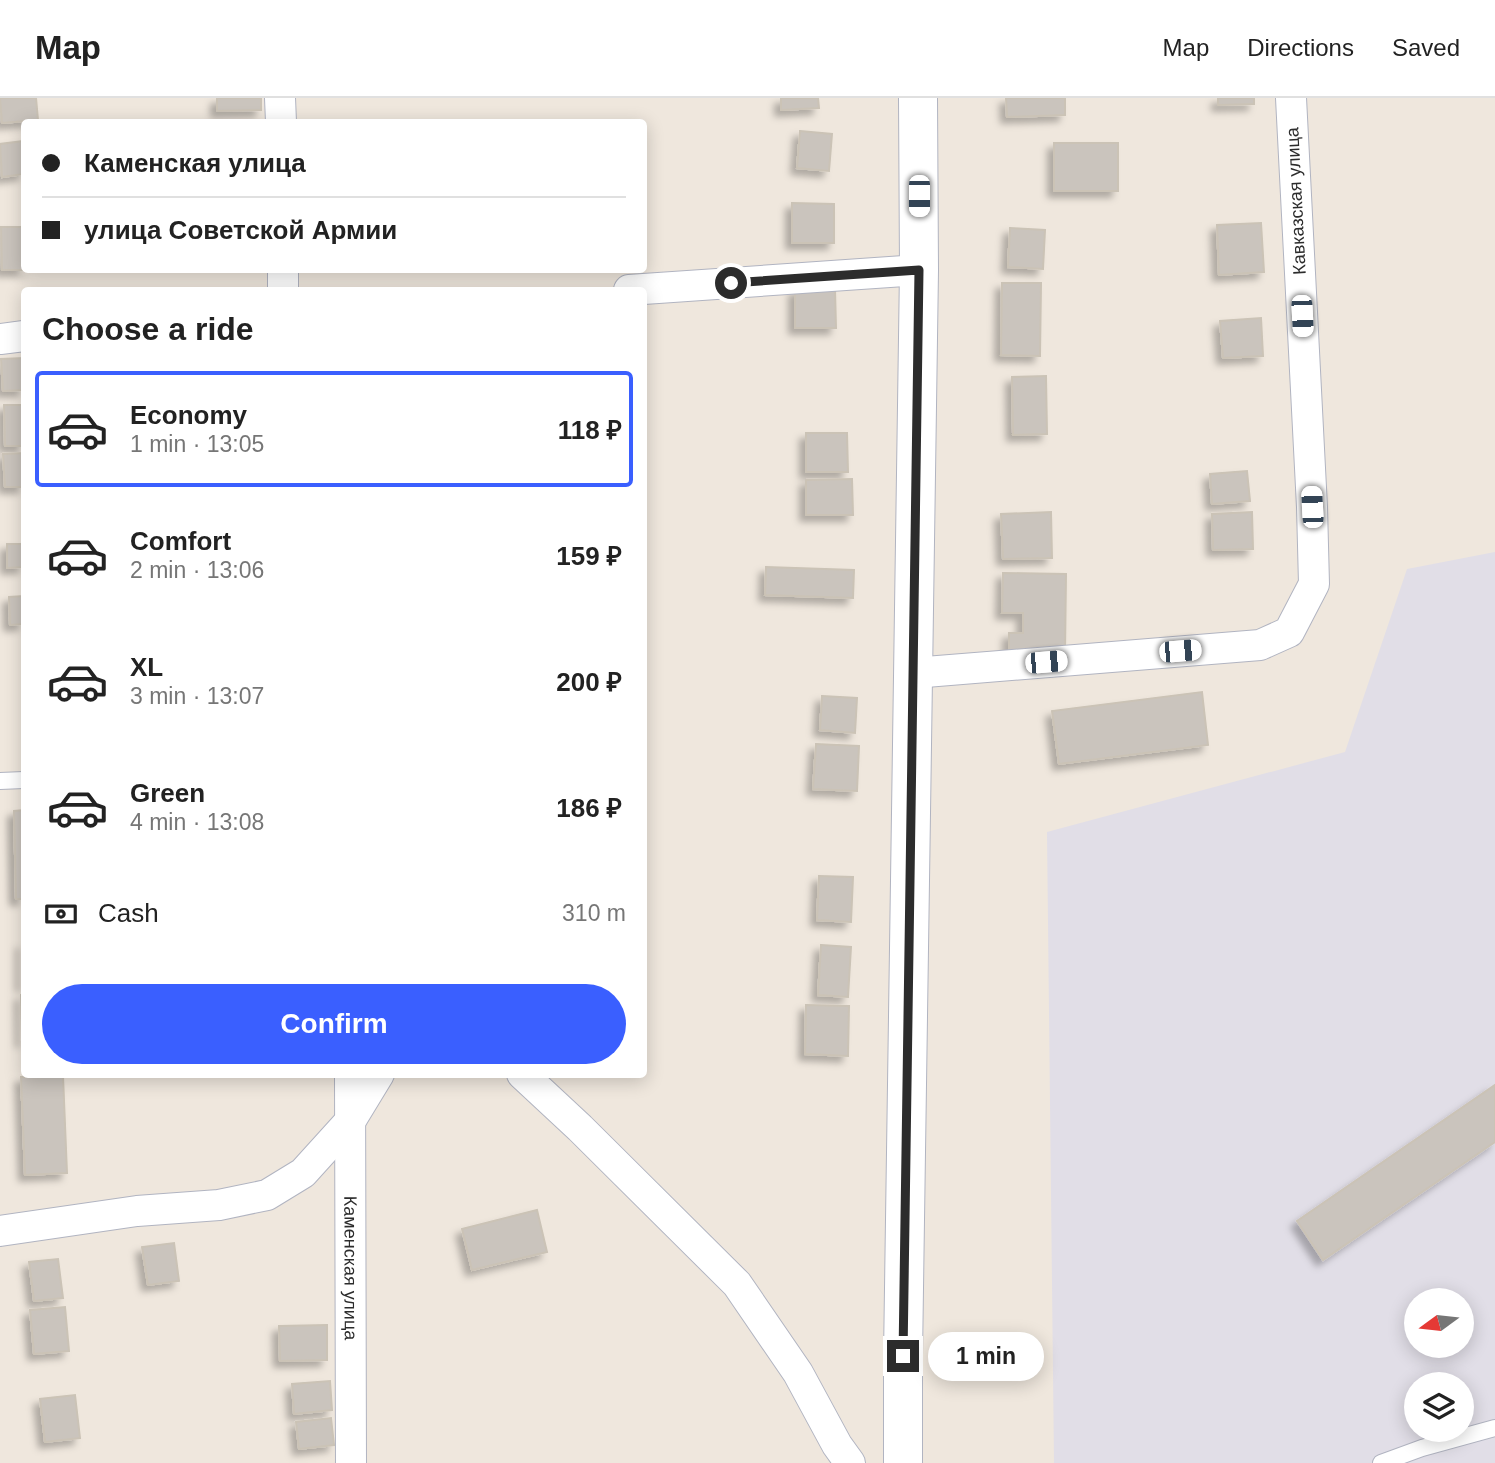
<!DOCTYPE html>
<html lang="en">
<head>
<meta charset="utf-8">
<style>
	body { margin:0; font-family:Helvetica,sans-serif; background:#f2f2f2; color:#222; height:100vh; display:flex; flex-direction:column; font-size:26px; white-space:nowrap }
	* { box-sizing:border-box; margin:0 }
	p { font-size:23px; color:#767676 }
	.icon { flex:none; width:38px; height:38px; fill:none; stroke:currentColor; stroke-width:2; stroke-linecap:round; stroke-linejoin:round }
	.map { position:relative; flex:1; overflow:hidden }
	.sheet { position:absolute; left:21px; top:189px; width:626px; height:791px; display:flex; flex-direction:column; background:#fff; border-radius:7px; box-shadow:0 4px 18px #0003 }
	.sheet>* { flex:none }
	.hud { position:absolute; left:21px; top:21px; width:626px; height:154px; border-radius:7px; box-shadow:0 4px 18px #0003; display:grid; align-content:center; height:154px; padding:0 21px; background:#fff }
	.needle { width:46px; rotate:255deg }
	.tools { position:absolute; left:1404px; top:1190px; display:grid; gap:14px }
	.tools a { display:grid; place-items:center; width:70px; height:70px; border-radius:50%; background:#fff; box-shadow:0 4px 18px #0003; font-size:35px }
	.end { position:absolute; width:32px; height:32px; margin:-16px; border:9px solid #2c2c2c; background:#fff; box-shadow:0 0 0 4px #fff }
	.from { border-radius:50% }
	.bubble { position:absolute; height:49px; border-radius:24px; background:#fff; box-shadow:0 4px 18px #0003; font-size:23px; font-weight:700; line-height:49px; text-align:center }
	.car { position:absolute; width:21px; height:42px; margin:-21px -10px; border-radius:9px; box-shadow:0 0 5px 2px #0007; background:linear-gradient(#fff 24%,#345 0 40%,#fff 0 76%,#345 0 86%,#fff 0) }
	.hud b { display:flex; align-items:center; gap:24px; height:66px; font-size:26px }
	.hud b+b { border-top:2px solid #e0e0e0 }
	.hud i { width:18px; height:18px; background:#222 }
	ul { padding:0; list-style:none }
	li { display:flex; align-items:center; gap:21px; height:116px; margin:0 14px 10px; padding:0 7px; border:4px solid transparent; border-radius:7px }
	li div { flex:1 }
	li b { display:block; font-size:26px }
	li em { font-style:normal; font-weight:700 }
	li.on { border-color:#3a5fff }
	li>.icon { width:63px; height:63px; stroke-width:1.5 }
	h2 { padding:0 21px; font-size:32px; line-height:84px }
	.pay { display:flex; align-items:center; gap:18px; height:77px; padding:0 21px; font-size:26px }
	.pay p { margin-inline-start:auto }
	.primary-button { display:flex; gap:14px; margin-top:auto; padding:14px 21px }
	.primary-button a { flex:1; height:80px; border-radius:42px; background:#3a5fff; color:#fff; font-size:28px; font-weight:700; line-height:80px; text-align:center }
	header { display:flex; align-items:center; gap:42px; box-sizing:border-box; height:98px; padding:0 35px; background:#fff; border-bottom:2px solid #e0e0e0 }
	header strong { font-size:33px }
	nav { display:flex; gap:38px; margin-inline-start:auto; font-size:24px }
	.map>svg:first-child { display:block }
	.industrial { fill:#e1dee7; fill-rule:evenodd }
	.building { fill:#cac4bd; stroke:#cbc3b6; stroke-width:2; filter:url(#shadow) }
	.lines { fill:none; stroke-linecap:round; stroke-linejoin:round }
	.service-casing { stroke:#b1b4c1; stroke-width:18 }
	.minor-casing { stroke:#b1b4c1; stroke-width:32 }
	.secondary-casing { stroke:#b1b4c1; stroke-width:40 }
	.service { stroke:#fff; stroke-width:16 }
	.minor { stroke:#fff; stroke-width:30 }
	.secondary { stroke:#fff; stroke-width:38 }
	.route { stroke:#2c2c2c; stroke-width:9 }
	.labels { text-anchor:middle; stroke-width:5; stroke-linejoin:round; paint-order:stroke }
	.street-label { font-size:18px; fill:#2c2c2c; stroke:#fff }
</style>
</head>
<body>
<header>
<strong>Map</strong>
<nav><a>Map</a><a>Directions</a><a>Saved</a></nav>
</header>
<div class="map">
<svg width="1495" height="1365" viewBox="0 0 1495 1365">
	<defs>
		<filter id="shadow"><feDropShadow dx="-6" dy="6" stdDeviation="3.5" flood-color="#0004"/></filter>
	</defs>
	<rect width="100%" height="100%" fill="#efe7dd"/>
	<path class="industrial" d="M1495,454V1365H1054L1047,734L1345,654L1407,471ZM1416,1202H1461V1248H1416ZM1416,1286H1461V1332H1416Z"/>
	<g class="building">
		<polygon points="0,0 36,0 38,22 2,25"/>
		<polygon points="217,0 261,0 261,12 217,13"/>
		<polygon points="781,0 818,0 819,10 781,12"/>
		<polygon points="1006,0 1065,0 1065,17 1007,19"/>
		<polygon points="1218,0 1254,0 1254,6 1218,7"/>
		<polygon points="800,33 832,36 829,73 797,70"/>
		<polygon points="24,43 24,76 2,79 0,46"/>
		<rect x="1054" y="45" width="64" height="48"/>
		<polygon points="792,105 834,106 834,145 792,145"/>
		<polygon points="1261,125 1264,174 1219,177 1217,127"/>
		<polygon points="1,129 24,129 24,172 33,172 2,172"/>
		<polygon points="1010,130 1045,132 1043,171 1008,169"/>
		<polygon points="1002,185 1041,185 1040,258 1001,257"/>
		<polygon points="795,191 835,191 836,230 795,230"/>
		<polygon points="1261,220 1263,258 1223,260 1220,223"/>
		<polygon points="24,260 24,292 3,293 1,261"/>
		<polygon points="1046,278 1047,336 1013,337 1012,279"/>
		<polygon points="4,307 24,307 24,348 5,348"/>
		<polygon points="806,335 847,335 848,374 806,374"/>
		<polygon points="24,355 24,389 5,389 3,356"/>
		<polygon points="1247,373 1250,403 1212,406 1210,376"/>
		<polygon points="852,381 853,417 806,417 806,382"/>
		<polygon points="1051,414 1052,460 1003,461 1001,416"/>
		<polygon points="1252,414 1253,451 1213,452 1212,416"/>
		<polygon points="7,446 24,446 24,469 7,470"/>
		<polygon points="766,469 854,472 853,500 765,497"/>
		<polygon points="1003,475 1066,476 1065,556 1009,556 1009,535 1023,535 1023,515 1002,515"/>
		<polygon points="24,498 24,526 10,527 9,499"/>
		<polygon points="1202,594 1208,647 1059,666 1052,613"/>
		<polygon points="822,598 857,600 855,635 820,632"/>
		<polygon points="816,646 859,648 857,693 813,691"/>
		<polygon points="24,712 24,801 16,801 14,713"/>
		<polygon points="819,778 853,779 851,824 817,822"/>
		<rect x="22" y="845" width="2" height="42"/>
		<polygon points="821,847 851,849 848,899 818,897"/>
		<polygon points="21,897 24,897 24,943 22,943"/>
		<polygon points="806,907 849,908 848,958 805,956"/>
		<polygon points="63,978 67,1075 25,1077 21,979"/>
		<polygon points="1495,987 1495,1044 1323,1162 1297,1123"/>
		<polygon points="537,1112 547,1154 472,1172 462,1131"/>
		<polygon points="174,1145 179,1183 148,1187 142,1149"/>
		<polygon points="58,1161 63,1200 34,1203 29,1164"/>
		<polygon points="65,1209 69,1253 34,1256 30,1212"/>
		<polygon points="327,1227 327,1262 280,1263 279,1228"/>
		<polygon points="330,1283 332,1312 294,1316 292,1286"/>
		<polygon points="75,1297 80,1340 45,1344 40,1301"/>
		<polygon points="331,1320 334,1347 299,1351 296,1324"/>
	</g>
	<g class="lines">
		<g class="service-casing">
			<g id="service">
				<polyline points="0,683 24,682"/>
				<polyline points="1381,1365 1422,1350 1495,1330"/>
			</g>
		</g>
		<g class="minor-casing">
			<g id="minor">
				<polyline points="280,0 281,24"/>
				<polyline points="283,172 283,192"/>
				<polyline points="629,192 919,172"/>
				<polyline points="0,241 24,238"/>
				<polyline points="913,575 1260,547 1289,534 1314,486 1312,409 1291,0"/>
				<path id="s1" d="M350,976L351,1365"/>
				<polyline points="522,976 580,1030 737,1186 798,1275 837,1347 850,1365"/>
				<polyline points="0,1133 137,1113 219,1107 267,1097 303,1075 351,1022 379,976"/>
			</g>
		</g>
		<g class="secondary-casing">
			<polyline id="secondary" points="903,1365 903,1258 919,172 918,0"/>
		</g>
		<use href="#service" class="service"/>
		<use href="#minor" class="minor"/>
		<use href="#secondary" class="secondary"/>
	</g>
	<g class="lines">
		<polyline class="route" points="731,185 919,172 903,1258"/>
	</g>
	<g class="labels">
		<g class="street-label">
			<text transform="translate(1296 103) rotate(-93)" y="6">Кавказская улица</text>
			<text dy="6" stroke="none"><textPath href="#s1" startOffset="194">Каменская улица</textPath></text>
		</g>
	</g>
</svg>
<div class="tools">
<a><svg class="needle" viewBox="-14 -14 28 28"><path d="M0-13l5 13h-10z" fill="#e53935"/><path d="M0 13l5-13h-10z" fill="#767676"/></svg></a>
<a><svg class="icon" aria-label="layers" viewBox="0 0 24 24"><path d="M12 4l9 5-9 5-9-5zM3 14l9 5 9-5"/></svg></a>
</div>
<i class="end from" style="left:731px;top:185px"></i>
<i class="end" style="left:903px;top:1258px"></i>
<div class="bubble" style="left:928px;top:1234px;width:116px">1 min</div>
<i class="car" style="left:919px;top:98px;rotate:180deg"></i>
<i class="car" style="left:1302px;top:218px;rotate:177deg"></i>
<i class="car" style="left:1312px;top:409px;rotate:357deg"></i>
<i class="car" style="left:1180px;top:553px;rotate:85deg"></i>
<i class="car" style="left:1046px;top:564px;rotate:85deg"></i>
<div class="hud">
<b><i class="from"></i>Каменская улица</b>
<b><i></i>улица Советской Армии</b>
</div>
<section class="sheet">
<h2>Choose a ride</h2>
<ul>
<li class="on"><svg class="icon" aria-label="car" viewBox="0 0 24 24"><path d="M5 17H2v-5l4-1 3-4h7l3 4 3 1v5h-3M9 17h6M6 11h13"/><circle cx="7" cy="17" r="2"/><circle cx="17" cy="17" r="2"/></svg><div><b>Economy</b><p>1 min · 13:05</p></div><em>118 ₽</em></li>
<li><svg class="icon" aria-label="car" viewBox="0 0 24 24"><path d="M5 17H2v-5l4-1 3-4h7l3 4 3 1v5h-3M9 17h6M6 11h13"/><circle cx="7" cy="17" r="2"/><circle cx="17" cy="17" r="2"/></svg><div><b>Comfort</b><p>2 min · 13:06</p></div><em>159 ₽</em></li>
<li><svg class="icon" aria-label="car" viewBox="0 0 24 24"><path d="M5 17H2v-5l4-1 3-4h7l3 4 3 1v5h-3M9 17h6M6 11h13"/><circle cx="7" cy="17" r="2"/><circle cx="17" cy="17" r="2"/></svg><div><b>XL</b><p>3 min · 13:07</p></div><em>200 ₽</em></li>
<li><svg class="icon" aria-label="car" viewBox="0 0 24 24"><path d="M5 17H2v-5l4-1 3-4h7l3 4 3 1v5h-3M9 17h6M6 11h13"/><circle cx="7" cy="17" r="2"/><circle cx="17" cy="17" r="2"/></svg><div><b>Green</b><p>4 min · 13:08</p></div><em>186 ₽</em></li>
</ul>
<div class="pay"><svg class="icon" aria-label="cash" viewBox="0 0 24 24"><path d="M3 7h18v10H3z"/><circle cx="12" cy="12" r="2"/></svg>Cash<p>310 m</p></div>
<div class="primary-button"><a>Confirm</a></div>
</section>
</div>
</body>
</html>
